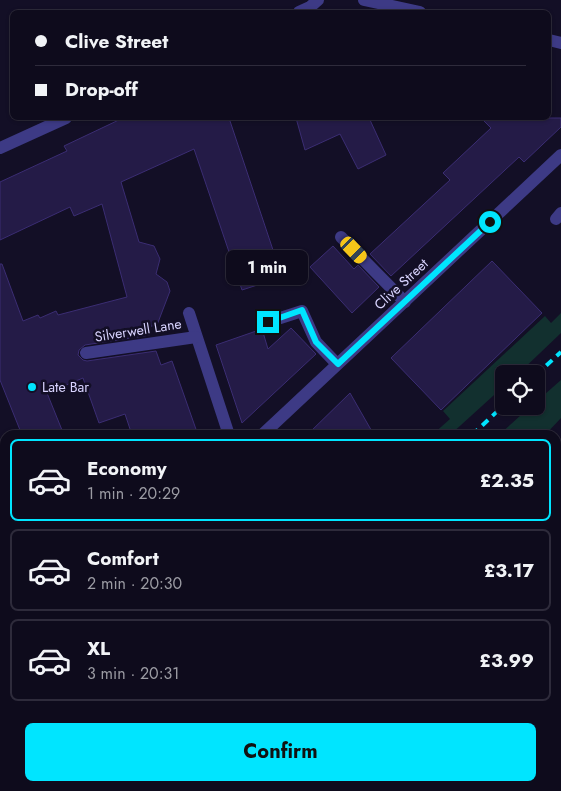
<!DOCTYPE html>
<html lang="en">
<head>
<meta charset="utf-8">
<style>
	body { margin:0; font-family:Jost,sans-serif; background:#1c1929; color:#f1f3f6; height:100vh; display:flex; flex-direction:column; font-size:19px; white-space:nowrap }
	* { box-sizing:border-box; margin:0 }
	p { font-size:16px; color:#9b9ba3 }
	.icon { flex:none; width:28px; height:28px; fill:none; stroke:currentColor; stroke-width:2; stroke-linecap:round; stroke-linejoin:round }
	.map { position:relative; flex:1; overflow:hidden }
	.side { position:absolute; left:0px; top:430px; width:561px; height:361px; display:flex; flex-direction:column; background:#0e0b1c; border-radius:15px 15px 0 0; box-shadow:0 1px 4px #0004,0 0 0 1px #2e2b3b }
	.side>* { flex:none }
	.top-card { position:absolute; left:10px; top:10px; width:541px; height:110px; border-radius:8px; box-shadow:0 1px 4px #0004,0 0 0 1px #2e2b3b; display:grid; align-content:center; height:110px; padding:0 25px; background:#0e0b1c }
	.buttons { position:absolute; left:495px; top:365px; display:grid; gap:10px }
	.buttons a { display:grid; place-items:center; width:50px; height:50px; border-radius:8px; background:#0e0b1c; box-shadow:0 1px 4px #0004,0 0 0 1px #2e2b3b; font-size:25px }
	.end { position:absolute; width:22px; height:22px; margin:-11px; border:6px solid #00e5ff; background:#111; box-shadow:0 0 0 2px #111 }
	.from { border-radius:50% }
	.bubble { position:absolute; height:35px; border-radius:8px; background:#0e0b1c; box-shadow:0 1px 4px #0004,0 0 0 1px #2e2b3b; font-size:16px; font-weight:700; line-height:35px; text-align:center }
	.car { position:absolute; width:15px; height:30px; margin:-15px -8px; border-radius:6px; box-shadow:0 0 4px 1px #0007; background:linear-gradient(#f5c518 24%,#345 0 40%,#f5c518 0 76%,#345 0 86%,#f5c518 0) }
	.top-card b { display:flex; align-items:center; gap:18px; height:48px; font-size:19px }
	.top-card b+b { border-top:1px solid #2e2b3b }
	.top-card i { width:12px; height:12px; background:#f1f3f6 }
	ul { padding:9px 0 0; list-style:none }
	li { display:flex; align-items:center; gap:15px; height:82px; margin:0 10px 8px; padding:0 15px; border:2px solid #2e2b3b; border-radius:8px }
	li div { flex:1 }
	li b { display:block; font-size:19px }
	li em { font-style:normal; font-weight:700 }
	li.current { border-color:#00e5ff }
	li>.icon { width:45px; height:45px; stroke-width:1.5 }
	.cta { display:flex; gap:10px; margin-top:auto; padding:10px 25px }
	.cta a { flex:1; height:58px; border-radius:8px; background:#00e5ff; color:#111; font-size:20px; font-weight:700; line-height:58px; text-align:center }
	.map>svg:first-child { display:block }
	.green { fill:#12302f }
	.building { fill:#241b47; stroke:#3b2d73 }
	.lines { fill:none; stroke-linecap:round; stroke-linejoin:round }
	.service { stroke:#3d3a85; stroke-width:12 }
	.minor { stroke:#3d3a85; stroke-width:12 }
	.secondary { stroke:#6f6bff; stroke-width:12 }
	.primary { stroke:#c25bff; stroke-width:12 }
	.rail { stroke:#00e5ff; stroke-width:4; stroke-dasharray:8 6; stroke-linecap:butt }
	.route { stroke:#00e5ff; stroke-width:6 }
	.poi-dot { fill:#00e5ff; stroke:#130f26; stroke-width:2 }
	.labels { text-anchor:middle; stroke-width:5; stroke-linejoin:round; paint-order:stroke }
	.street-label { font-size:14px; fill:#d9d4ff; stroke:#130f26 }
	.poi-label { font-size:14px; fill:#d9d4ff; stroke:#130f26; text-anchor:start }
</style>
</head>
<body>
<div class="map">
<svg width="561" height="791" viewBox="0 0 561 791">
	<rect width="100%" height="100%" fill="#130f26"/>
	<g class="green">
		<polygon points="561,313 561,333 518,374 504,374 504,386 450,435 432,435 450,419 443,411 545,316 551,323"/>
		<polygon points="561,380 561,418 545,435 499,435 531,406 536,406 536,402"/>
	</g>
	<g class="building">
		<polygon points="123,118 229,118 282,277 242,290 194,149 121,182 139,242 154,246 160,259 156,274 167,282 170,291 157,325 147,327 150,335 85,345 79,350 78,355 83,360 87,361 156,351 161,365 172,361 198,435 132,435 125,414 99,423 83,378 47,393 64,435 22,435 0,380 0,264 2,264 23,321 38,315 40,318 56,311 58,315 127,297 102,204 74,216 70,207 0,240 0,182 67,151 64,146"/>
		<polygon points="296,118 374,118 370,120 386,155 358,169 340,134 305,150"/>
		<polygon points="481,118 561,118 561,127 524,162 519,157 391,276 370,254 450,180 443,173 491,128"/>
		<polygon points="333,246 354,269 358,265 379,287 352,313 310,267"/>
		<polygon points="492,261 542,313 441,410 391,358"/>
		<polygon points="291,328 316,354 242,423 216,345 262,329 268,349"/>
		<polygon points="350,393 374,435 307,435"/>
	</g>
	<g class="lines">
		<g class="service">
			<polyline points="556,219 561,213"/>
			<polyline points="341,237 405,302"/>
			<polyline points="268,322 302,311 316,342 337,364"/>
		</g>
		<g class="minor">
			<polyline points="364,0 420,12"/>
			<polyline points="299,12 310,7 318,0"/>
			<polyline points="549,40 561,43"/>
			<polyline points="0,148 66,118"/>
			<polyline points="189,313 229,435"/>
			<polyline points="86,353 196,337"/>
			<polyline points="262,435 561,155"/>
			<polyline points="556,603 561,601"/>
			<polyline points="0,782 5,780"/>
			<polyline points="451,786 453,791"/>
		</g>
		<polyline class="secondary" points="0,593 5,591"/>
		<g class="primary">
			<polyline points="0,476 5,490"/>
			<polyline points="125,786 127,791"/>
		</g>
		<g class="rail">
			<polyline points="536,375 561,352"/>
			<polyline points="472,435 504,405"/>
		</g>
	</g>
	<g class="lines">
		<polyline class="route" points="268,322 302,310 316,342 338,364 490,222"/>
	</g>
	<circle class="poi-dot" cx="32" cy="387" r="5"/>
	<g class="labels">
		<g class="street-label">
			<text transform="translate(401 284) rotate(-43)" y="5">Clive Street</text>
			<text transform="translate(138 330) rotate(-9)" y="5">Silverwell Lane</text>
		</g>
		<g class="poi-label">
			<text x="42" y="392">Late Bar</text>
		</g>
	</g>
</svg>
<div class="buttons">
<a><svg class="icon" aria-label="locate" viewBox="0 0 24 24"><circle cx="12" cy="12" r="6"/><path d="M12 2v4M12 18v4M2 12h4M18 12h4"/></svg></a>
</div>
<i class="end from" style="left:490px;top:222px"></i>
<i class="end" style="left:268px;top:322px"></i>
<div class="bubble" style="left:226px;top:250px;width:82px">1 min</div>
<i class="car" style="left:354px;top:250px;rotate:136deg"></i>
<div class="top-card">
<b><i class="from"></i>Clive Street</b>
<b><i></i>Drop-off</b>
</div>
<section class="side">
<ul>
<li class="current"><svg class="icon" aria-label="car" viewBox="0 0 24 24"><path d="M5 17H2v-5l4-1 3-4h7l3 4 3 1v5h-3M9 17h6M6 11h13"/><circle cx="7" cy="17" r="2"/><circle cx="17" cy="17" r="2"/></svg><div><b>Economy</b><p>1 min · 20:29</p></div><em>£2.35</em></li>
<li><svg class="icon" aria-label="car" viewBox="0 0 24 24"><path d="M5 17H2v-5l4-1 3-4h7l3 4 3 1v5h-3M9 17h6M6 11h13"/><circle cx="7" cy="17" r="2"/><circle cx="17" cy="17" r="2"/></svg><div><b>Comfort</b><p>2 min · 20:30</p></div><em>£3.17</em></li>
<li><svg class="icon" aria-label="car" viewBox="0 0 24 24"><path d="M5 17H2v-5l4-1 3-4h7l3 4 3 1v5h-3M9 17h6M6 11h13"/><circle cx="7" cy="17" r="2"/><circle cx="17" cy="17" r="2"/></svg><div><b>XL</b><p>3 min · 20:31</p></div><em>£3.99</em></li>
</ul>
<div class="cta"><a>Confirm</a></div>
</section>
</div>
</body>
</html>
